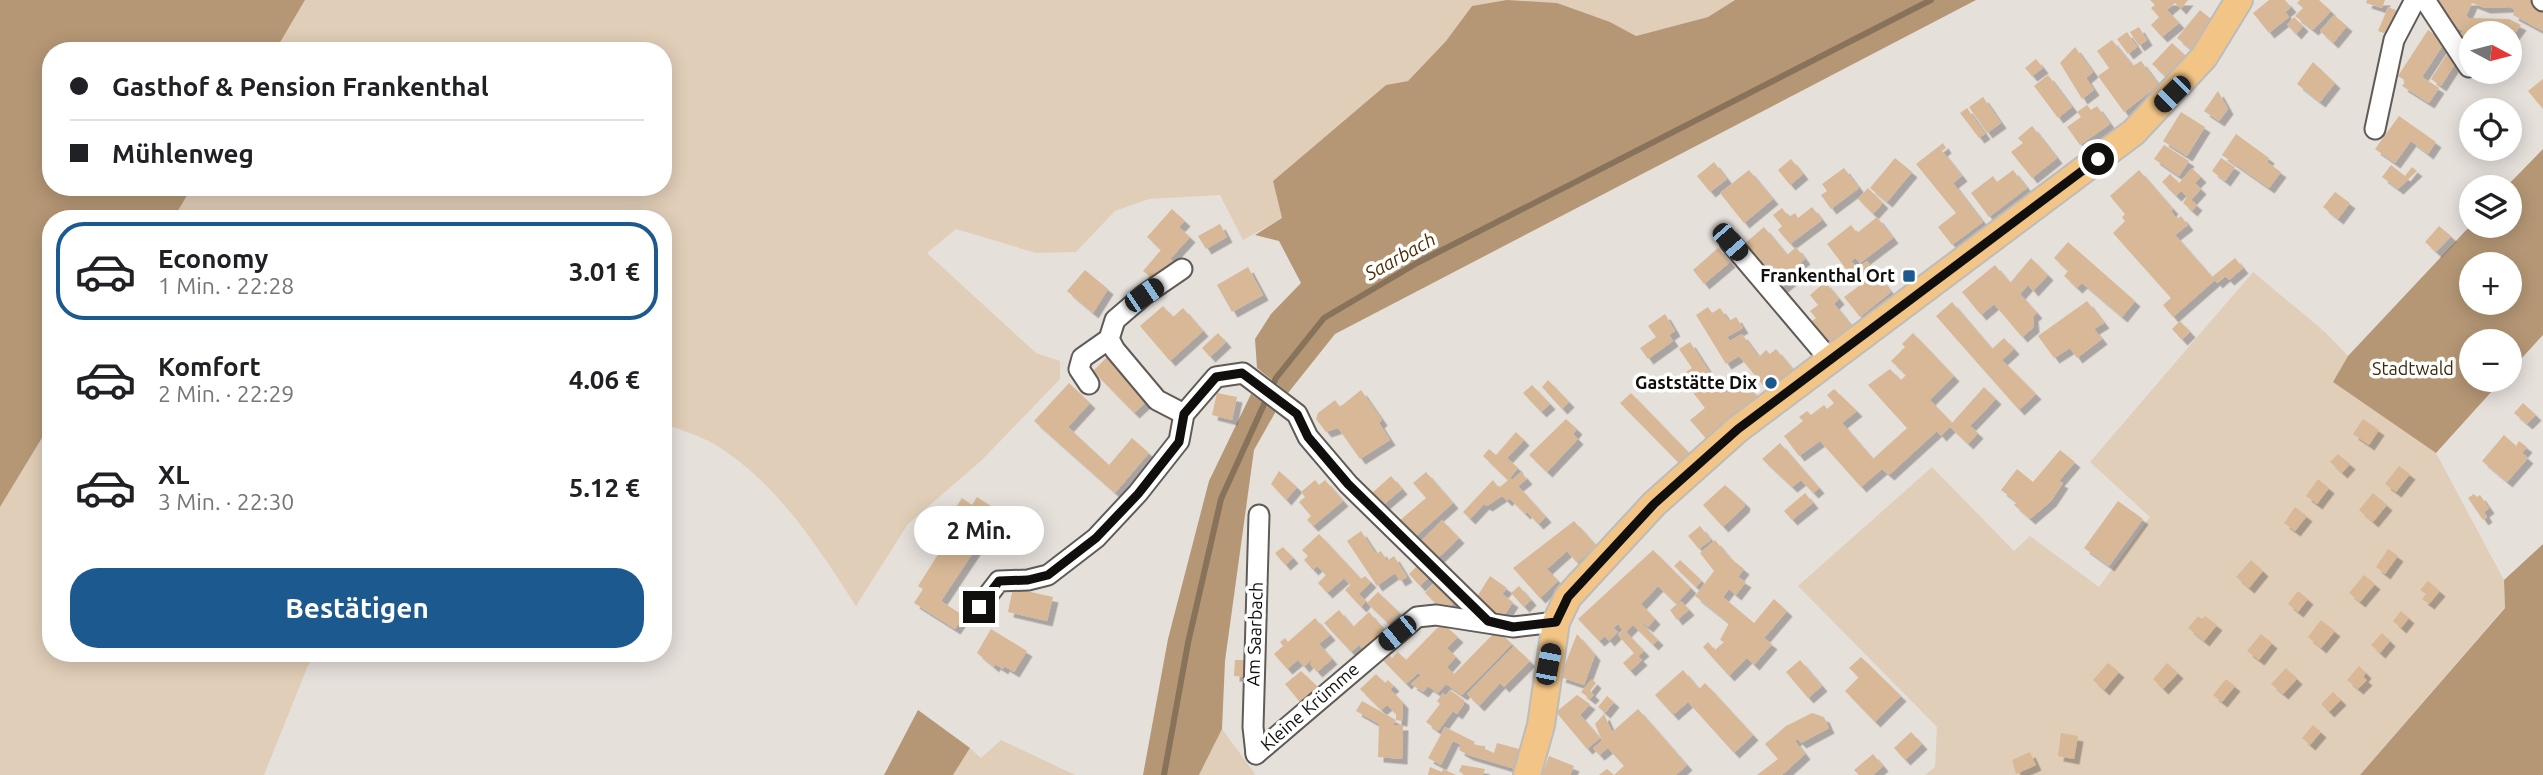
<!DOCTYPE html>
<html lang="de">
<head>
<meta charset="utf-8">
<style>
	body { margin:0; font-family:Ubuntu,sans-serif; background:#f6f6f6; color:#202124; height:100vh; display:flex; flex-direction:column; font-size:26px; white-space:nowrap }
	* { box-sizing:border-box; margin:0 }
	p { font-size:23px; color:#757577 }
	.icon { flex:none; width:38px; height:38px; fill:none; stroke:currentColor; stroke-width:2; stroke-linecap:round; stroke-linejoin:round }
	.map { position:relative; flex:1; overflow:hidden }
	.details { position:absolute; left:42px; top:210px; width:630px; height:452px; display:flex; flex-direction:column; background:#fff; border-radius:28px; box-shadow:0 4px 18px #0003 }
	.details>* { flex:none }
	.hud { position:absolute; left:42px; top:42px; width:630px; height:154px; border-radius:28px; box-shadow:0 4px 18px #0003; display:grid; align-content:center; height:154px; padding:0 28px; background:#fff }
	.needle { width:46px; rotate:97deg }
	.buttons { position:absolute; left:2459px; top:21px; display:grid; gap:14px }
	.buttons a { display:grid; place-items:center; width:63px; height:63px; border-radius:50%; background:#fff; box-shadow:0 4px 18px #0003; font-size:35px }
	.end { position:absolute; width:32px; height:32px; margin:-16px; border:9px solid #110f0d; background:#fff; box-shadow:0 0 0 4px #fff }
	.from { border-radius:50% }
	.bubble { position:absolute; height:49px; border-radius:24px; background:#fff; box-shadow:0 4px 18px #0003; font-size:23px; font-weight:700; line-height:49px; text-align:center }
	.car { position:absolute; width:21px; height:42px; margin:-21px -10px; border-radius:9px; box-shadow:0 0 5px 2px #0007; background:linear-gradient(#222 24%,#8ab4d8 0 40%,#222 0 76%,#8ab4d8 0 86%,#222 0) }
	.hud b { display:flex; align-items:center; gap:24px; height:66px; font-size:26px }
	.hud b+b { border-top:2px solid #e0e0e0 }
	.hud i { width:18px; height:18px; background:#202124 }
	ul { padding:12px 0 0; list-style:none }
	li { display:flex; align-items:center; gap:21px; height:98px; margin:0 14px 10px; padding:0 14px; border:4px solid transparent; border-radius:28px }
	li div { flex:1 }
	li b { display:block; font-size:26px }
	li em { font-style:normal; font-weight:700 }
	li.on { border-color:#1c598f }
	li>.icon { width:63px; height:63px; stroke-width:1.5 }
	.primary-button { display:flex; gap:14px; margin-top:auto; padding:14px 28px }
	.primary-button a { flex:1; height:80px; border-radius:28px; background:#1c598f; color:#fff; font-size:28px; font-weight:700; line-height:80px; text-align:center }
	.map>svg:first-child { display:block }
	.green { fill:#e1ceb8 }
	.forest { fill:#b59775; fill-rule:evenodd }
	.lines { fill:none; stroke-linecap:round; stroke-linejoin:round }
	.stream { stroke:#88725a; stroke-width:6 }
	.building { fill:#d8b896; filter:url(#shadow) }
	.minor-casing { stroke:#605b56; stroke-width:23 }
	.major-casing { stroke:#bcbcbb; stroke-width:30 }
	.minor { stroke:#fff; stroke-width:19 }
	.major { stroke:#f2c485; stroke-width:26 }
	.route { stroke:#110f0d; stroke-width:9 }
	.poi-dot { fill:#1c598f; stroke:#fff; stroke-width:2.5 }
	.labels { text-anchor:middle; stroke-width:7; stroke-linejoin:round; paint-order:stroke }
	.poi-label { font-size:18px; font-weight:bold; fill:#110f0d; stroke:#fff; text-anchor:end }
	.park-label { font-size:18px; fill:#3e280b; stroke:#fff }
	.street-label { font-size:18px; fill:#110f0d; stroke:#fff }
	.water-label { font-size:19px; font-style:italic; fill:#4d2e01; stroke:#fff }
</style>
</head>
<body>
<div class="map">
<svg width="2543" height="775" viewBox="0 0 2543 775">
	<defs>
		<filter id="shadow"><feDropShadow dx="5.5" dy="5.5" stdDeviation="0" flood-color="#0004"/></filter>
	</defs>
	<rect width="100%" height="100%" fill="#e6e0db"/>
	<g class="green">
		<path d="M305,0H1735L1708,17L1636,36L1610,22L1472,6L1446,41L1408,81L1386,85L1274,180L1282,218L1243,240L1220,195L1149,199L1115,211L1076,252L1036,253L956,229L927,253L1036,353L1060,361V379L982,460L908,524L856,606C817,546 777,482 714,444C699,435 679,430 663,423V219H173L192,187H663V51H275Z"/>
		<polygon points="2253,272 2325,332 2348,356 2334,382 2436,453 2504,580 2505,607 2360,775 1925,775 1935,767 1937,727 1798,586 1932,467 2014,551 2030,536 2099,587 2150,517 2090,462"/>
		<polygon points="51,423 51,653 313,653 264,775 0,775 0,507"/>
		<polygon points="1222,729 1255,774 1254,775 1199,775"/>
		<polygon points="1001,740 1075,775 953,775 970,748 981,758"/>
	</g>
	<g class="forest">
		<polygon points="0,0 305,0 275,51 51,51 51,187 192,187 173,219 51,219 51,423 0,507"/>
		<polygon points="1507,0 1557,3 1610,22 1636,36 1708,17 1735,0 1976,0 1335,334 1288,393 1257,368 1255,339 1271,314 1301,283 1279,241 1255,235 1282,218 1273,181 1386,85 1408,81 1446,41 1472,6"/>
		<path d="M2543,149V335L2510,371V341H2471V380H2502L2436,453L2333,382L2348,356L2471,225L2510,226V187H2506ZM2510,264V303H2471V264Z"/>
		<polygon points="1251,394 1276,411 1254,450 1225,661 1222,729 1199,775 1143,775 1168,639 1209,481"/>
		<polygon points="2543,544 2543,775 2360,775 2505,608 2504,580"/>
		<polygon points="918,710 970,748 953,775 884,775"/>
	</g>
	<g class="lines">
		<polyline class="stream" points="1164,775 1188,643 1221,499 1276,378 1324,318 1417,263 1931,0"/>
	</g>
	<g class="building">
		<polygon points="2150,0 2188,0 2181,9 2175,3 2167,10 2179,23 2162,37 2151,25 2159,17 2151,8 2155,5"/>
		<polygon points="2269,0 2285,0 2291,7 2285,12 2289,17 2269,33 2253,13"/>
		<polygon points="2300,0 2319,0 2331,11 2313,30 2295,16 2303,8 2297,3"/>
		<polygon points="2367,0 2385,0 2382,8 2366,3"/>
		<polygon points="2434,0 2531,0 2543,7 2543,31 2513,15 2515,10 2510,7 2485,8 2472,3 2466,16 2469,18 2509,19 2521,25 2510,40 2510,33 2471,33 2471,53 2463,46 2460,36 2463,31 2447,24 2441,14 2443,9"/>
		<polygon points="2388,7 2398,11 2389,35 2378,31"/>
		<polygon points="2200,10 2216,23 2193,51 2177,38"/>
		<polygon points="2334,15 2347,26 2333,43 2320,31"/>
		<polygon points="2294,17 2303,26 2296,34 2287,25"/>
		<polygon points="2139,27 2147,40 2139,46 2130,32"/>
		<polygon points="2428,30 2445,42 2422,77 2439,88 2429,103 2402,86 2406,81 2398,76"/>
		<polygon points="2127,32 2137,47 2128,54 2117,39"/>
		<polygon points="2112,40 2133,66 2141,61 2159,85 2124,112 2098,76 2109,68 2097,51"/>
		<polygon points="2172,43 2186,56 2167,78 2152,64"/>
		<polygon points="2075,47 2093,72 2086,78 2094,90 2082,99 2060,63"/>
		<polygon points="2447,54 2457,61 2441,86 2431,79"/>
		<polygon points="2036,59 2043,68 2032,76 2025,68"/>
		<polygon points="2313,62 2335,83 2320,102 2297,84"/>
		<polygon points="2048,75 2072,107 2058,118 2034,86"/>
		<polygon points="2543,79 2543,109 2528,91"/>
		<polygon points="2218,91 2228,109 2219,121 2204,111"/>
		<polygon points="1983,97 2001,123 1987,133 1969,107"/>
		<polygon points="2087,105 2091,110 2097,106 2110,124 2080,145 2067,127 2081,117 2077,112"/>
		<polygon points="1967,108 1985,134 1979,138 1960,113"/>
		<polygon points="2181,112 2205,127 2187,156 2163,141"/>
		<polygon points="2399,116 2436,142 2428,154 2411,141 2395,163 2375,149"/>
		<polygon points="2032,126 2057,158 2032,178 2011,152 2023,143 2018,138"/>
		<polygon points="2236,134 2269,158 2267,162 2281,172 2269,188 2222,155"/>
		<polygon points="1943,143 1946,148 1942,151 1962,176 1953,183 1983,222 1952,245 1938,227 1956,213 1916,164"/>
		<polygon points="2164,145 2189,161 2179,176 2154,159"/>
		<polygon points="1895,158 1912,172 1887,202 1870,188"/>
		<polygon points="2221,158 2235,167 2225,181 2212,171"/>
		<polygon points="1791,159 1803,174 1790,185 1778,170"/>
		<polygon points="1714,162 1727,179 1710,192 1697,176"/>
		<polygon points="2391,165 2405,176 2412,167 2417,171 2398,189 2382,177"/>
		<polygon points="1844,168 1859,188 1831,209 1821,195 1827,191 1822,184"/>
		<polygon points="2192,168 2201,177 2195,183 2201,189 2191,200 2197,205 2192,211 2183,203 2187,197 2181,191 2176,196 2162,182 2170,174 2179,183"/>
		<polygon points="1749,170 1773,199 1744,223 1720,193"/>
		<polygon points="2013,170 2027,188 1989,217 1971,193 1993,176 1997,182"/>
		<polygon points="2139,170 2173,209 2171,211 2177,219 2181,216 2188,225 2175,235 2212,277 2235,258 2243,268 2229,280 2225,276 2217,283 2215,280 2173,317 2163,305 2171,298 2113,233 2125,221 2122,217 2125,214 2110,196"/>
		<polygon points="1868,188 1883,203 1873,214 1858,199"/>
		<polygon points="2335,192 2350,203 2338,219 2323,207"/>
		<polygon points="1812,207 1822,220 1790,244 1778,230 1782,226 1773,215 1782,208 1789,217 1795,213 1798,218"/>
		<polygon points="1172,209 1185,221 1179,227 1190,237 1170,259 1177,265 1153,279 1143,271 1161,250 1147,237"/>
		<polygon points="1877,217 1893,238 1860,263 1855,258 1851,261 1857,268 1867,261 1891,292 1860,317 1844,297 1859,286 1827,244 1851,225 1857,233"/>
		<polygon points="1220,224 1227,237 1206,249 1198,236"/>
		<polygon points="2439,226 2451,236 2436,252 2425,242"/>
		<polygon points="1764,227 1787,255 1796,247 1805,259 1796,266 1801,272 1779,290 1743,245"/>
		<polygon points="2068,242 2135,301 2122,317 2082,283 2077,288 2064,276 2068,271 2054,258"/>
		<polygon points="1718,248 1730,262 1704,284 1693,270"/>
		<polygon points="2031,258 2048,275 2033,291 2028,285 2020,294 2037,313 2033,316 2034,327 2022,337 1994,304 1981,315 1962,292 1995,265 2010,283"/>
		<polygon points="1248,267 1263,295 1232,312 1217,285"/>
		<polygon points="1085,270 1108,289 1093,313 1067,291"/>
		<polygon points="1825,282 1839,299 1834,304 1851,325 1827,345 1809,323 1816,318 1810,311 1818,305 1810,295"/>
		<polygon points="2087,301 2104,323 2094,329 2102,339 2077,358 2070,348 2054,358 2038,336"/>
		<polygon points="1952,302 1992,349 2004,338 2014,349 2002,360 2036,394 2019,410 1936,316"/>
		<polygon points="1163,306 1173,317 1183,308 1203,331 1170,361 1140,326"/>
		<polygon points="1708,307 1712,313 1720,308 1729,321 1736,317 1743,328 1727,337 1730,341 1742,334 1759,357 1766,350 1770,354 1776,349 1795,372 1770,394 1739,356 1726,364 1696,315"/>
		<polygon points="1665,314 1675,331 1669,335 1673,341 1648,359 1640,348 1656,337 1648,326"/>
		<polygon points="2180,321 2190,332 2182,340 2172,329"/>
		<polygon points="1218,333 1226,342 1210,357 1202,348"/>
		<polygon points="1913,333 1954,376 1930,400 1952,423 1984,387 1996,399 1970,426 1978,433 1968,444 1950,427 1941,436 1937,431 1889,475 1882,469 1861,487 1820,441 1799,456 1784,436 1803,421 1799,417 1807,411 1811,415 1824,405 1827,409 1834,403 1827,395 1834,389 1857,411 1842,423 1873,459 1907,428 1868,385 1890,369 1901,380 1906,375 1891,361 1905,347 1902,344"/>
		<polygon points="1690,342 1718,385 1731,374 1737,382 1741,378 1760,400 1709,442 1690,420 1705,408 1680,376 1692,368 1679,349"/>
		<polygon points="1108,356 1143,393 1139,397 1145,403 1134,413 1093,371"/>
		<polygon points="1548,380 1569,402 1562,409 1542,387"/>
		<polygon points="1069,383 1090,403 1068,427 1109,465 1132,438 1149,453 1115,493 1034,421"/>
		<polygon points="1532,385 1550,404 1541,412 1523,393"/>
		<polygon points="1361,390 1382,420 1379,423 1390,440 1360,459 1338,428 1326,432 1316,419 1318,413 1335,400 1340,407"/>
		<polygon points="1217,393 1237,397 1232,420 1212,415"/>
		<polygon points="1631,393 1691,455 1681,465 1620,403"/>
		<polygon points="2523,403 2536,415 2527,424 2514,413"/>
		<polygon points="1566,419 1577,429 1573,434 1578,439 1547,472 1529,455"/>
		<polygon points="2363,419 2379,430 2369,445 2353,434"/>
		<polygon points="1516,432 1524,440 1507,458 1518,468 1510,478 1512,480 1521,472 1527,479 1518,486 1546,517 1538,524 1527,512 1525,514 1509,498 1507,501 1502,496 1487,506 1484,504 1470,519 1463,512 1493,480 1499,488 1508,480 1483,456 1489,449 1496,455"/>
		<polygon points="2504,435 2516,446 2519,441 2527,447 2522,453 2528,458 2507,482 2482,461"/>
		<polygon points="1780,443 1819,488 1813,493 1801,480 1792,487 1762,459"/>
		<polygon points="2060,450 2075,462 2059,481 2063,483 2051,501 2030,519 2014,505 2017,502 2001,490 2017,469 2033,482"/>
		<polygon points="2338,454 2350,464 2342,473 2330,462"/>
		<polygon points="2399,466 2410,474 2396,492 2385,484"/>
		<polygon points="1279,471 1297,487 1286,500 1271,484"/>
		<polygon points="1426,472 1453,503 1413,539 1398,522 1426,498 1413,483"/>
		<polygon points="1391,476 1402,489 1382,506 1371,494"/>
		<polygon points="2318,479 2329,488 2317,504 2306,496"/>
		<polygon points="1315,480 1319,485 1325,480 1343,501 1313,526 1307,520 1311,516 1299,502 1305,497 1301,492"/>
		<polygon points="1725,485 1745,503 1744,507 1723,527 1703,505"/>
		<polygon points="1805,493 1813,503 1792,520 1784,511"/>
		<polygon points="2373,493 2387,505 2373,522 2359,510"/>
		<polygon points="2474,494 2477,497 2480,495 2489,508 2484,512 2487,517 2483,520 2468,498"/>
		<polygon points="977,497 1000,512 941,601 964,616 955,629 914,603 923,589 918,586 944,545 935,539 962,498 972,505"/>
		<polygon points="2118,501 2143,519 2109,566 2084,548"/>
		<polygon points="2295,507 2307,516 2295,531 2284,523"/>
		<polygon points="1442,520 1459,538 1437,559 1420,542"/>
		<polygon points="1574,521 1596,545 1577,563 1567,551 1547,569 1558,581 1540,598 1513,568"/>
		<polygon points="1700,526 1711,540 1699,549 1688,536"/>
		<polygon points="1361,531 1376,554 1381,551 1387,561 1394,556 1407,577 1400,581 1395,573 1377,586 1347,541"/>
		<polygon points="1319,534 1361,579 1365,576 1371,582 1359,594 1366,601 1361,607 1345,590 1350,585 1344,578 1327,593 1318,583 1326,575 1317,566 1313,570 1304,560 1308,556 1302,550"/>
		<polygon points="1715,540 1729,557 1744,569 1738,577 1746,582 1736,595 1729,589 1723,597 1754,623 1774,599 1787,611 1764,638 1772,644 1754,665 1747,658 1729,676 1703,647 1708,642 1715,650 1724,642 1720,640 1729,623 1695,596 1714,571 1700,553"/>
		<polygon points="1283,547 1293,558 1285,565 1275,553"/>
		<polygon points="2388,549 2398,556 2385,574 2376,567"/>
		<polygon points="1653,550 1691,588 1676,604 1658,586 1641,604 1655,619 1648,627 1638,620 1658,640 1653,645 1633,625 1626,632 1644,651 1638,656 1642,660 1630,671 1623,663 1634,653 1618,635 1623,630 1618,624 1613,628 1618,632 1609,641 1605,636 1599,641 1578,619"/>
		<polygon points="1680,560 1702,581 1696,587 1674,566"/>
		<polygon points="2251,560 2263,571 2249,588 2236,577"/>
		<polygon points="1419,564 1430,576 1420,586 1409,574"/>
		<polygon points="2364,575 2375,584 2360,602 2349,593"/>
		<polygon points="1490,576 1507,588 1502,594 1513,602 1502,619 1475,600"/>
		<polygon points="2428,581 2440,591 2429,604 2422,599 2426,594 2420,590"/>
		<polygon points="1435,582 1455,601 1445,612 1425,593"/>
		<polygon points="1519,586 1531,600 1524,607 1511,593"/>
		<polygon points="1013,588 1053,597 1047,621 1008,612"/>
		<polygon points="2298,591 2308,599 2298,612 2288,604"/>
		<polygon points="1378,592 1400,613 1389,624 1367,603"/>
		<polygon points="1681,601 1689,610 1677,620 1670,610"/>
		<polygon points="1339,610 1353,627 1369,612 1387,633 1366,653 1359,645 1351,652 1324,623"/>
		<polygon points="2401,611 2409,618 2401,628 2393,621"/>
		<polygon points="2198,616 2202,619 2205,616 2217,625 2204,641 2188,628"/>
		<polygon points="1315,618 1330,635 1319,644 1332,659 1317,672 1310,664 1313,658 1304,667 1298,660 1287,669 1274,654 1283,646 1280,642 1285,638 1288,642"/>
		<polygon points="2321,620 2335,631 2321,648 2308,637"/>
		<polygon points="1442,623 1458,637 1447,648 1456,657 1447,667 1454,674 1497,630 1512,644 1462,695 1446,684 1438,693 1428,686 1423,692 1411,684 1421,675 1418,673 1406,684 1378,655 1384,650 1391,659 1398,652 1406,660"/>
		<polygon points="991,629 1027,651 1014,672 1004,666 1003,669 995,664 994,667 977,653"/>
		<polygon points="2382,633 2390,641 2380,653 2371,645"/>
		<polygon points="1577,634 1595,655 1584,685 1560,677"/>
		<polygon points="2261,634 2272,643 2259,660 2247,651"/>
		<polygon points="1514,646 1530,661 1504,687 1500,683 1479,706 1467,694"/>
		<polygon points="1861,657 1901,696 1875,722 1845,691 1859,677 1849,668"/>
		<polygon points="1235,660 1247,660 1246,677 1234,676"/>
		<polygon points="1800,660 1822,686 1808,698 1786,672"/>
		<polygon points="2108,663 2119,672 2104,690 2093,680"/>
		<polygon points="2167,663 2178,673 2163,689 2153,679"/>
		<polygon points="2359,666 2366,673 2363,677 2367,680 2358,689 2347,680"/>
		<polygon points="2286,668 2297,679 2283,694 2271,684"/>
		<polygon points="1683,670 1699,689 1705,683 1753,735 1734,753 1688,702 1673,715 1655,695"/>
		<polygon points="1301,671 1322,691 1304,707 1285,684"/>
		<polygon points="1376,674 1385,683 1388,680 1394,686 1390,689 1403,703 1402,721 1396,720 1393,725 1403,725 1402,759 1378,757 1379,724 1356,711 1362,701 1396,720 1396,714 1387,705 1381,710 1360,689"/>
		<polygon points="1592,679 1596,683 1590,691 1594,695 1590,699 1581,692"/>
		<polygon points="2226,679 2235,686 2222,702 2213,695"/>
		<polygon points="1450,690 1464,700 1464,704 1457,714 1453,711 1438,731 1426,722 1440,704 1437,701 1443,693 1446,696"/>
		<polygon points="2333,692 2341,700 2329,712 2321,704"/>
		<polygon points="1577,695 1590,704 1580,715 1600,738 1587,749 1556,712"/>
		<polygon points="1607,696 1614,702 1605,713 1598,707"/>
		<polygon points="1638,709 1687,765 1676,775 1599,775 1607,769 1614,775 1624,766 1608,748 1599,755 1593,748 1602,741 1595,724 1604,714 1612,732"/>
		<polygon points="1812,713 1824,717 1829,728 1801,743 1797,739 1795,741 1805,754 1782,775 1757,775 1778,759 1765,744 1786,726"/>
		<polygon points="2313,725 2321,732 2310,745 2302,738"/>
		<polygon points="1445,727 1475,742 1473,745 1485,746 1485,749 1494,753 1497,743 1527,751 1522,771 1468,755 1459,750 1461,745 1453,741 1441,765 1428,758"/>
		<polygon points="1911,732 1922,744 1905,760 1894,748"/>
		<polygon points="2061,733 2078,736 2074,759 2058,756"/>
		<polygon points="2030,752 2036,765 2016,774 2012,760"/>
		<polygon points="1873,754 1883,766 1873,775 1859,775 1854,770"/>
		<polygon points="1549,756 1574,766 1570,775 1542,775"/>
		<polygon points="1462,765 1485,769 1483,775 1464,775 1459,771"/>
		<polygon points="1430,767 1442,772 1443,769 1456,775 1428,775"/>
	</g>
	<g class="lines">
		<g class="minor-casing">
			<g id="minor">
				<polyline points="2425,0 2469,67"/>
				<polyline points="2542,0 2543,1"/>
				<polyline points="2375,129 2394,40 2415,0"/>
				<polyline points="1730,242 1830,360"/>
				<polyline points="1109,339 1115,350 1157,400 1184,414"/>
				<polyline points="1089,384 1079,369 1082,358 1109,339 1115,320 1144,295 1182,269"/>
				<polyline points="979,607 999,581 1028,580 1048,575 1096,538 1138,493 1179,441 1184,414 1216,377 1243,373 1297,414 1308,437 1348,484 1488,621"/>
				<polyline points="1256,754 1417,617 1436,615 1513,627 1556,622"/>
				<polyline points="1256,754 1253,727 1259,515"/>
			</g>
		</g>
		<g class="major-casing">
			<polyline id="major" points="1527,775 1541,725 1556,622 1568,597 1654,504 1738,429 2134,132 2204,57 2239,0"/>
		</g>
		<use href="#minor" class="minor"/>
		<use href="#major" class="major"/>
	</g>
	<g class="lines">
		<polyline class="route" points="979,607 999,581 1028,580 1048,575 1096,538 1138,494 1179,442 1184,414 1216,377 1242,373 1297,414 1308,437 1348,484 1488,621 1513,627 1556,622 1568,597 1654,504 1738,429 2098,159"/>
	</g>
	<g class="poi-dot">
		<rect x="1902" y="269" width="14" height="14" rx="3.5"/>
		<circle cx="1771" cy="383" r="7"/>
	</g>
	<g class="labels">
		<g class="poi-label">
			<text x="1895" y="282">Frankenthal Ort</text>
			<text x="1757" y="389">Gaststätte Dix</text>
		</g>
		<g class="park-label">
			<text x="2413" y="375">Stadtwald</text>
		</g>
		<g class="street-label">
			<text transform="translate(1255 634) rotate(-88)" y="6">Am Saarbach</text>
			<text transform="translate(1310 707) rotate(-41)" y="6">Kleine Krümme</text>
		</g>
		<g class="water-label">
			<text transform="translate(1400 256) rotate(-29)" y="7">Saarbach</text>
		</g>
	</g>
</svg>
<div class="buttons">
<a><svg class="needle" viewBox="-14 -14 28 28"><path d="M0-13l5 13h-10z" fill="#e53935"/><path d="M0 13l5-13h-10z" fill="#757577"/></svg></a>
<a><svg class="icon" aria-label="locate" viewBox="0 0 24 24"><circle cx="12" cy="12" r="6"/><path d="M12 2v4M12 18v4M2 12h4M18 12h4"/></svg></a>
<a><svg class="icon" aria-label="layers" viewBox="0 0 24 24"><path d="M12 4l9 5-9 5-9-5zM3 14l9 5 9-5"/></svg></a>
<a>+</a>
<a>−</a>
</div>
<i class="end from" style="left:2098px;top:159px"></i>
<i class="end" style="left:979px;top:607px"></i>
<div class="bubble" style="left:914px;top:506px;width:130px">2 Min.</div>
<i class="car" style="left:2172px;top:94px;rotate:225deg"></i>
<i class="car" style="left:1730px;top:242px;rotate:139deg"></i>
<i class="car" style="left:1144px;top:295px;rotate:56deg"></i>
<i class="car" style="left:1397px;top:633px;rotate:231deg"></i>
<i class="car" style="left:1548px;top:664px;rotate:11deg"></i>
<div class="hud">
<b><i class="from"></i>Gasthof &amp; Pension Frankenthal</b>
<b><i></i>Mühlenweg</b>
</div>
<section class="details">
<ul>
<li class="on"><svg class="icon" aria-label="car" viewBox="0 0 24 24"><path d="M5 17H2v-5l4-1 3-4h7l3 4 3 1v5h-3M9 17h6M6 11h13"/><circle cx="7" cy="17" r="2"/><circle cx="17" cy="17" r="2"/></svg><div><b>Economy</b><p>1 Min. · 22:28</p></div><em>3.01 €</em></li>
<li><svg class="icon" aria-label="car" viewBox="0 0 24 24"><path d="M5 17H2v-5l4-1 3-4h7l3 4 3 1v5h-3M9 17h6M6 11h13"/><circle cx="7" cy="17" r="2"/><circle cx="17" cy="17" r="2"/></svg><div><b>Komfort</b><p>2 Min. · 22:29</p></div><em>4.06 €</em></li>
<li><svg class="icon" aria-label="car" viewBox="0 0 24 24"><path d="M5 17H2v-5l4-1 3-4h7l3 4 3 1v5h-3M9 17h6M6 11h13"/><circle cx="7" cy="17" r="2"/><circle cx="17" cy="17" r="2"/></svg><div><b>XL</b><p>3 Min. · 22:30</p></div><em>5.12 €</em></li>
</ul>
<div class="primary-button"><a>Bestätigen</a></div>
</section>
</div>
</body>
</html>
